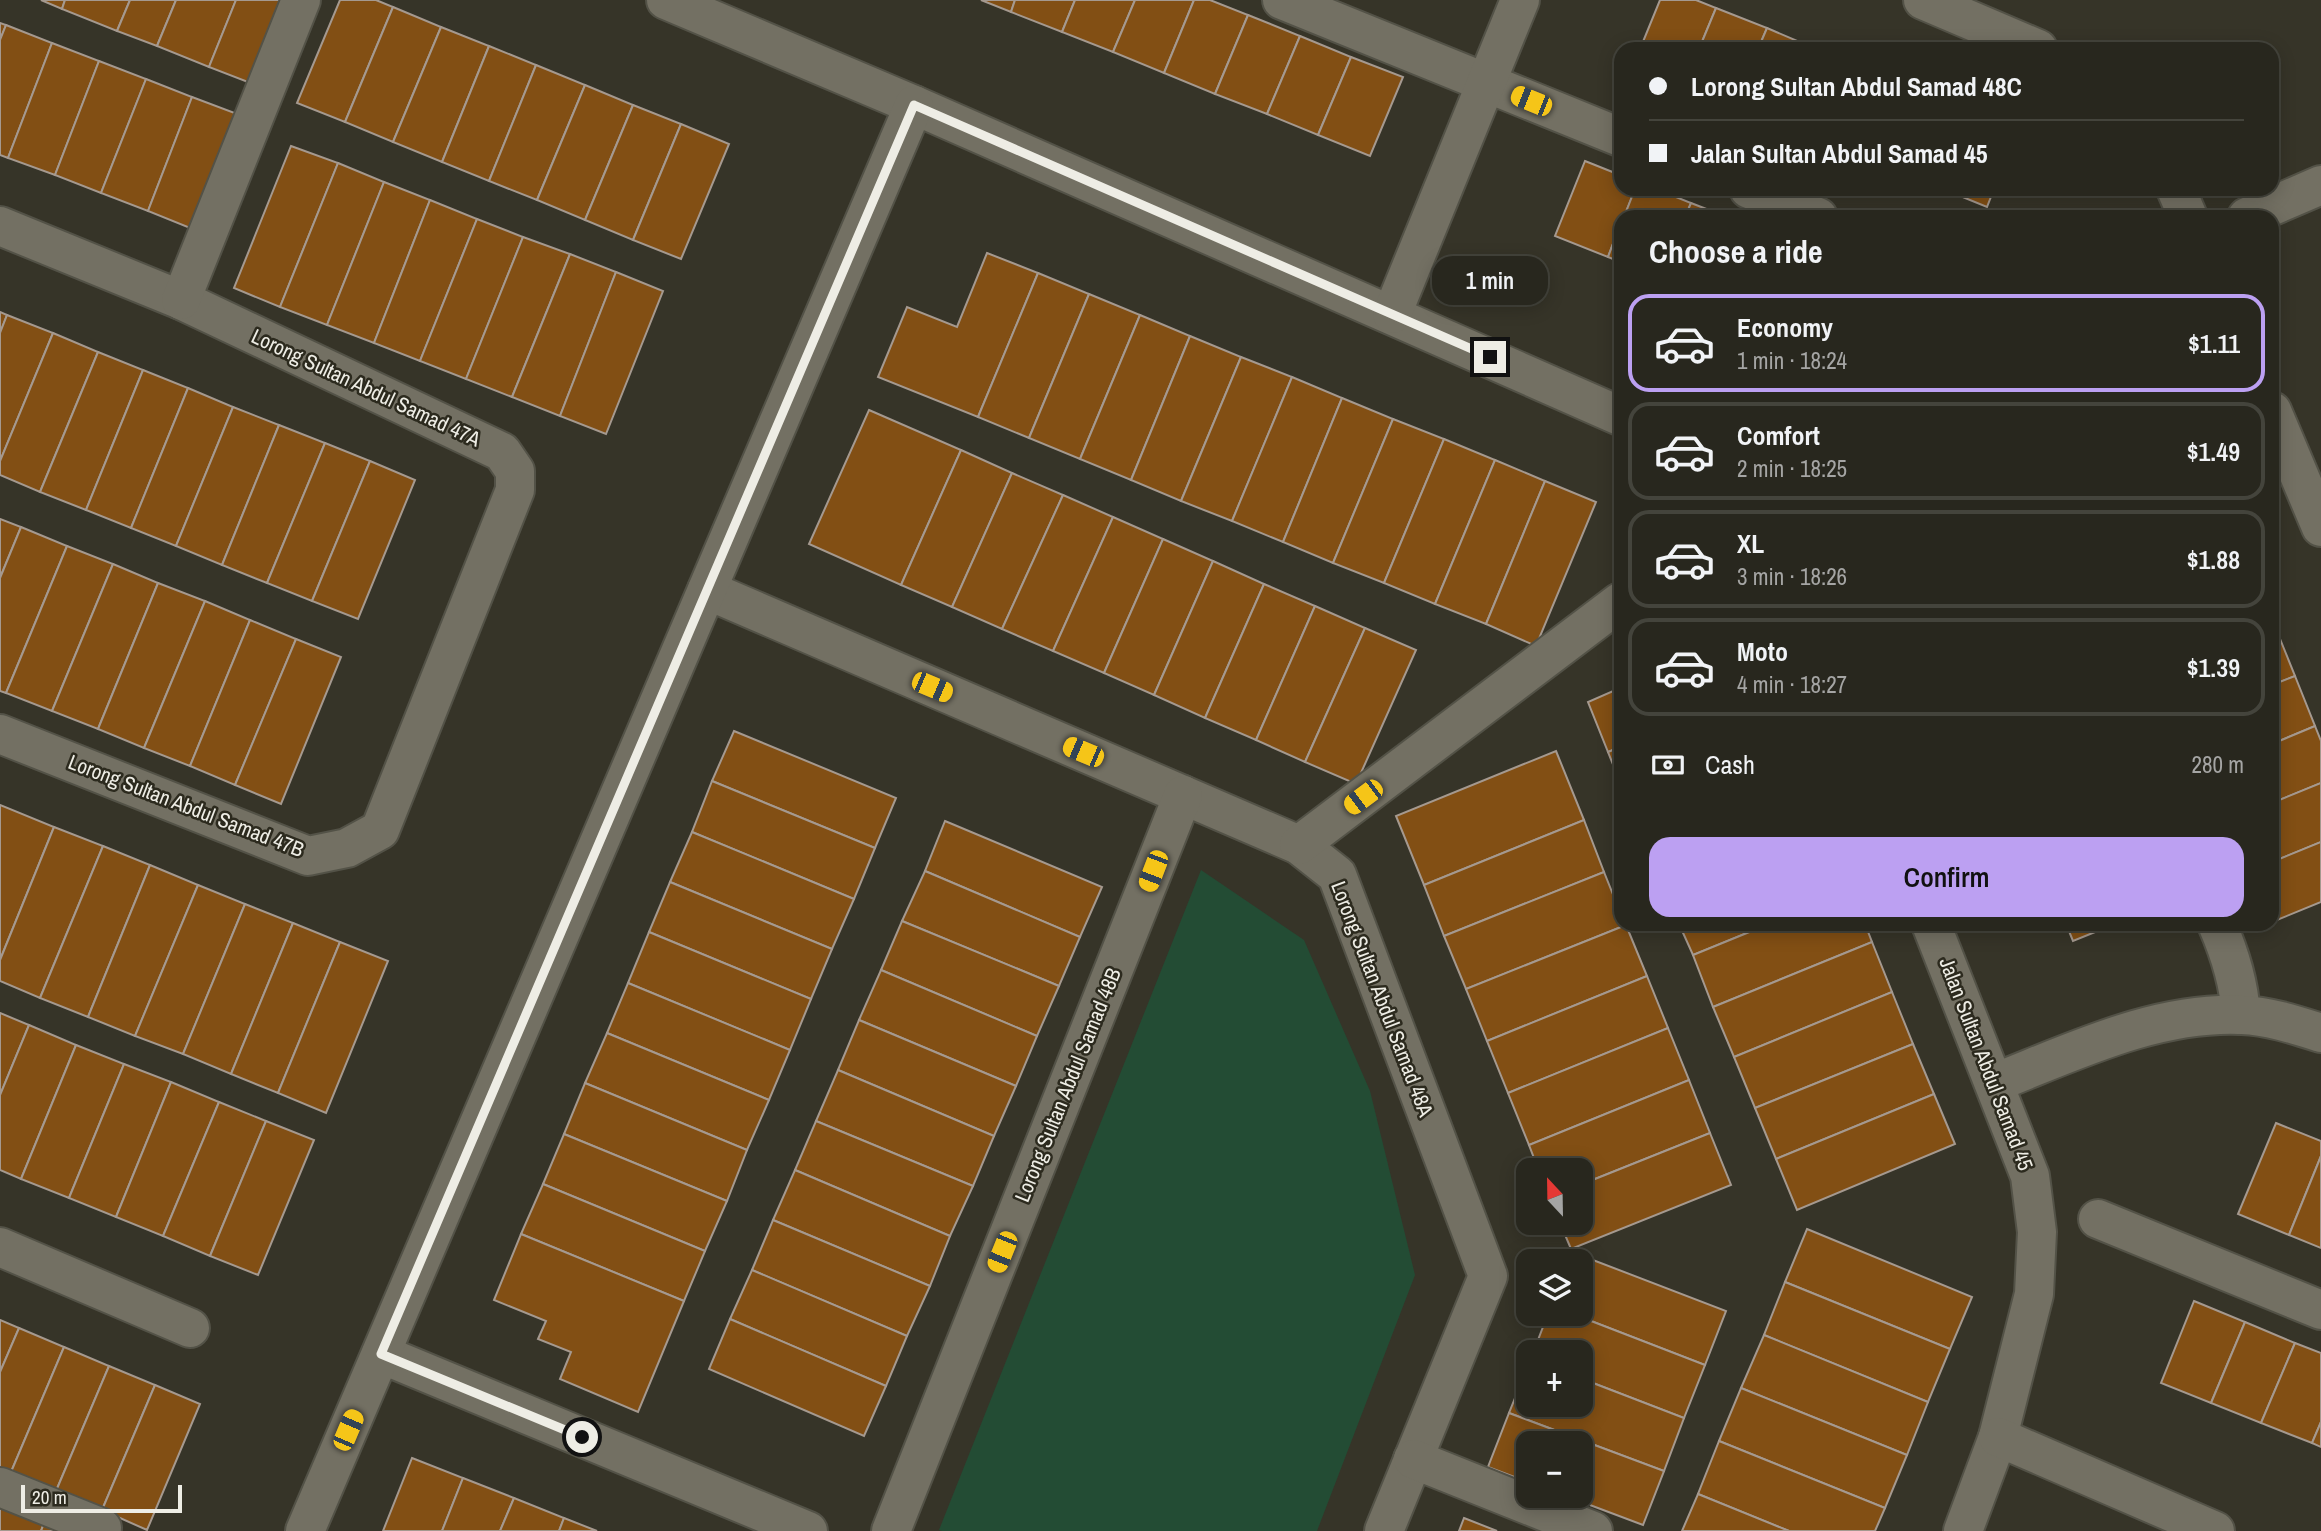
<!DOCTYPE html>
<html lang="en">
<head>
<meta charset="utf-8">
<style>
	body { margin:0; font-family:"Archivo Narrow",sans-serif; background:#34332b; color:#f1f3f6; height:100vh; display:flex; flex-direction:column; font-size:26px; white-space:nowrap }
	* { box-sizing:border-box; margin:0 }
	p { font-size:23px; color:#a5a5a4 }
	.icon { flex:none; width:38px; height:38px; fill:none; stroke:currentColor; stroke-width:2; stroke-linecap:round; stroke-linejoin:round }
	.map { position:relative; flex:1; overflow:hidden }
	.side { position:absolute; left:1614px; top:210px; width:665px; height:721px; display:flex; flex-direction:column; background:#28271e; border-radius:21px; box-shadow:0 4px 18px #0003,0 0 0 2px #44443c }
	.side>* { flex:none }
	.guide { position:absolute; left:1614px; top:42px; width:665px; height:154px; border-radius:21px; box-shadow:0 4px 18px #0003,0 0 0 2px #44443c; display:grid; align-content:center; height:154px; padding:0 35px; background:#28271e }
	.needle { width:46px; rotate:338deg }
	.fabs { position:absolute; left:1516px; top:1158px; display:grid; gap:14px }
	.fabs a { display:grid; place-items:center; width:77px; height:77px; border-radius:14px; background:#28271e; box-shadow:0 4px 18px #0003,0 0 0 2px #44443c; font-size:35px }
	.scale { position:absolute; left:21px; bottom:18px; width:161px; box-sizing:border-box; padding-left:7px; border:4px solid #eeede5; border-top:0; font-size:19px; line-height:24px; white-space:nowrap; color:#eeede5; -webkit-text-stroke:5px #2c2a1e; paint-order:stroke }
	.end { position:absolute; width:32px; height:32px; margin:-16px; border:9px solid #eeede5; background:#111; box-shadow:0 0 0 4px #111 }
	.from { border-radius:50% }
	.bubble { position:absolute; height:49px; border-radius:21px; background:#28271e; box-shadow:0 4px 18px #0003,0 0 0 2px #44443c; font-size:23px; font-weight:600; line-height:49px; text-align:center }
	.car { position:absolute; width:21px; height:42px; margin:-21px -10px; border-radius:9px; box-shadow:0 0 5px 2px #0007; background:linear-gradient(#f5c518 24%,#345 0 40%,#f5c518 0 76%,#345 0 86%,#f5c518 0) }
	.guide b { display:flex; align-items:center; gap:24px; height:66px; font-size:26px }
	.guide b+b { border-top:2px solid #44443c }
	.guide i { width:18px; height:18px; background:#f1f3f6 }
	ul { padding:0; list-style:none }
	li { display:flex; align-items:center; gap:21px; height:98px; margin:0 14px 10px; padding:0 21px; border:4px solid #44443c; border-radius:21px }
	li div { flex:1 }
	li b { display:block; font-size:26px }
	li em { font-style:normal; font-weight:600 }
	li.current { border-color:#bca0f2 }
	li>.icon { width:63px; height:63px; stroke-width:1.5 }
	h2 { padding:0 35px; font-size:32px; line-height:84px }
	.pay { display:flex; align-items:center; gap:18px; height:77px; padding:0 35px; font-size:26px }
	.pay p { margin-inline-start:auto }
	.cta { display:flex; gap:14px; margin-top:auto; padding:14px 35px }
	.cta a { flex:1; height:80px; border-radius:21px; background:#bca0f2; color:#111; font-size:28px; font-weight:600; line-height:80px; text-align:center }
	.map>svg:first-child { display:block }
	.green { fill:#234c34 }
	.building { fill:#824f14; stroke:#a5998f; stroke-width:2 }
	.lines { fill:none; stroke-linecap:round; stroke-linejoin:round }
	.minor-casing { stroke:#535247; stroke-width:42 }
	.minor { stroke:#737063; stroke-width:38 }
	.route { stroke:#eeede5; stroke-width:9 }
	.labels { text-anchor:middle; stroke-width:5; stroke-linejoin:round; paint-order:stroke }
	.street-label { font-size:21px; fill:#eeede5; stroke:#2c2a1e }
</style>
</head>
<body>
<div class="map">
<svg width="2321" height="1531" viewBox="0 0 2321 1531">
	<rect width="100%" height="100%" fill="#363428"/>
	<polygon class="green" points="1201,870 1304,940 1370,1091 1415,1275 1317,1531 942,1531 939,1530"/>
	<g class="building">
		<polygon points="41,0 65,0 62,9"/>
		<polygon points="65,0 130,0 117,31 62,9"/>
		<polygon points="130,0 176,0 157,46 117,31"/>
		<polygon points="176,0 236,0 209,67 157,46"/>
		<polygon points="236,0 287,0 253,84 209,67"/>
		<polygon points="340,0 376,0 393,7 345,122 297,103"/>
		<polygon points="981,0 1015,0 1011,12"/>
		<polygon points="1015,0 1075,0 1062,32 1011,12"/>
		<polygon points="1075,0 1135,0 1113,52 1062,32"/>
		<polygon points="1135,0 1194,0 1164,73 1113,52"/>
		<polygon points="1194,0 1210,0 1248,15 1215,94 1164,73"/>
		<polygon points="1660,0 1696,0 1716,8 1699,49 1640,49"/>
		<polygon points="393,7 441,27 393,142 345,122"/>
		<polygon points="1716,8 1767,28 1758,49 1699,49"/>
		<polygon points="1248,15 1300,36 1267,114 1215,94"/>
		<polygon points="0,23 6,25 0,40"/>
		<polygon points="6,25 52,43 8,158 0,155 0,40"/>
		<polygon points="441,27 489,46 442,162 393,142"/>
		<polygon points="1767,28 1816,49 1758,49"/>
		<polygon points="1300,36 1351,57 1318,135 1267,114"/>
		<polygon points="52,43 99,61 55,175 8,158"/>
		<polygon points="489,46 536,65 489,181 442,162"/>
		<polygon points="1351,57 1403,77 1370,156 1318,135"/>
		<polygon points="99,61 146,79 101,193 55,175"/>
		<polygon points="536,65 585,85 537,200 489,181"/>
		<polygon points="146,79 192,97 148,211 101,193"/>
		<polygon points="585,85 633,105 585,220 537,200"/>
		<polygon points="192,97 240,115 195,230 148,211"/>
		<polygon points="633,105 681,124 633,240 585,220"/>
		<polygon points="681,124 729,144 681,259 633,240"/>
		<polygon points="291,146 338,163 280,307 234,288"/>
		<polygon points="1585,161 1620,175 1620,189 1635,189 1624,217 1620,217 1620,225 1608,257 1555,236"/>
		<polygon points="338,163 384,182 327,325 280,307"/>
		<polygon points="384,182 430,200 374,343 327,325"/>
		<polygon points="1635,189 1656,189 1691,203 1685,217 1624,217"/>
		<polygon points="1943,189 1994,189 1987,207"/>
		<polygon points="430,200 477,219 420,361 374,343"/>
		<polygon points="1691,203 1727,217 1685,217"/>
		<polygon points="477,219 523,237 466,379 420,361"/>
		<polygon points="1620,225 1620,262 1608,257"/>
		<polygon points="523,237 570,254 512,397 466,379"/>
		<polygon points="987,253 1038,273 978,417 878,377 907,307 957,327"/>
		<polygon points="570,254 616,272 560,416 512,397"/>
		<polygon points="616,272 663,291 606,434 560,416"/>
		<polygon points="1038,273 1089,294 1029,438 978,417"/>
		<polygon points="1089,294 1140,315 1080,459 1029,438"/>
		<polygon points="0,312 7,315 0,333"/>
		<polygon points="7,315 53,333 0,461 0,333"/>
		<polygon points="1140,315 1190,336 1131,480 1080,459"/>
		<polygon points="53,333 98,352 40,492 0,475 0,461"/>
		<polygon points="1190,336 1241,357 1181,501 1131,480"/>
		<polygon points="98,352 143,370 86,510 40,492"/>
		<polygon points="1241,357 1292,377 1232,521 1181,501"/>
		<polygon points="143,370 188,388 131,528 86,510"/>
		<polygon points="1292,377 1342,398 1283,542 1232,521"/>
		<polygon points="188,388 233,407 176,546 131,528"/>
		<polygon points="1342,398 1393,419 1333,563 1283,542"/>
		<polygon points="233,407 279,425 222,565 176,546"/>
		<polygon points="869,410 961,450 901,585 809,544"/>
		<polygon points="1393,419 1444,439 1384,583 1333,563"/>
		<polygon points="279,425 325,443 267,583 222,565"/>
		<polygon points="1444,439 1495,460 1435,604 1384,583"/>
		<polygon points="325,443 370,461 312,601 267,583"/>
		<polygon points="961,450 1012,473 952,607 901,585"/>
		<polygon points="1495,460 1545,481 1486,624 1435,604"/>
		<polygon points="370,461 415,480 358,619 312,601"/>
		<polygon points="1012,473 1063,495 1002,629 952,607"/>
		<polygon points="1545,481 1596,502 1536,646 1486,624"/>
		<polygon points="1063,495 1113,517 1053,651 1002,629"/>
		<polygon points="1113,517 1163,539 1104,673 1053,651"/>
		<polygon points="0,519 21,527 0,578"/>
		<polygon points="21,527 67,546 6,693 0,691 0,578"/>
		<polygon points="1163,539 1213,561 1154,695 1104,673"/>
		<polygon points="67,546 113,564 52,711 6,693"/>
		<polygon points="1213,561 1264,584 1205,718 1154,695"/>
		<polygon points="113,564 158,583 98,729 52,711"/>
		<polygon points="158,583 205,601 144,748 98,729"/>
		<polygon points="1264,584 1315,606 1256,740 1205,718"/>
		<polygon points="205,601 250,620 190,766 144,748"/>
		<polygon points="1315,606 1365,628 1305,762 1256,740"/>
		<polygon points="250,620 296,639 235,785 190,766"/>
		<polygon points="2274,624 2295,676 2272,685 2272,625"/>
		<polygon points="1365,628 1416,650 1356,784 1305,762"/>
		<polygon points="296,639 341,657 281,804 235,785"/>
		<polygon points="2295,676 2315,726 2272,744 2272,685"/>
		<polygon points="1620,688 1620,747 1608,752 1588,702"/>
		<polygon points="2315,726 2321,741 2321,783 2272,803 2272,744"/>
		<polygon points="734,731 896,798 875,848 712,781"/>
		<polygon points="1620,747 1620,782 1608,752"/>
		<polygon points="1556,751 1584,820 1424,885 1396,816"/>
		<polygon points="712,781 875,848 854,899 692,832"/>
		<polygon points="2321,783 2321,842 2272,862 2272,803"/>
		<polygon points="0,805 54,827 0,960"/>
		<polygon points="1584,820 1604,872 1444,936 1424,885"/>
		<polygon points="945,821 1102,887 1080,937 925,871"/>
		<polygon points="54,827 103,846 40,998 0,981 0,960"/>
		<polygon points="692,832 854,899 832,949 670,882"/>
		<polygon points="2321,842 2321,902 2272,922 2272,862"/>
		<polygon points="103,846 150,865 88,1017 40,998"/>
		<polygon points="150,865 198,885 135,1036 88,1017"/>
		<polygon points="925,871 1080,937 1059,986 902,921"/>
		<polygon points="1604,872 1620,912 1620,924 1626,925 1466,989 1444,936"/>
		<polygon points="670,882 832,949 811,999 649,932"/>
		<polygon points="198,885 245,904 183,1054 135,1036"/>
		<polygon points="245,904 293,923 231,1074 183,1054"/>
		<polygon points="902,921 1059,986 1037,1036 881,970"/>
		<polygon points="293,923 340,942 278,1093 231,1074"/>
		<polygon points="1679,924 1769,924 1693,955"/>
		<polygon points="1769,924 1865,924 1872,942 1713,1007 1693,955"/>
		<polygon points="2066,924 2115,924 2073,941"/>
		<polygon points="1626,925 1647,976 1487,1041 1466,989"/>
		<polygon points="649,932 811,999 790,1050 628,983"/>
		<polygon points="340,942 388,961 326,1113 278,1093"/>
		<polygon points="1872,942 1892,992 1734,1057 1713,1007"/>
		<polygon points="881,970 1037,1036 1016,1086 859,1020"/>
		<polygon points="1647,976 1668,1028 1508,1093 1487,1041"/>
		<polygon points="628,983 790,1050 769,1100 607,1033"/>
		<polygon points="1892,992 1913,1044 1755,1108 1734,1057"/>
		<polygon points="0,1013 29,1025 0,1095"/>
		<polygon points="859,1020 1016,1086 994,1136 838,1070"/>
		<polygon points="29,1025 76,1045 21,1179 0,1170 0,1095"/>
		<polygon points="1668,1028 1689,1080 1529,1145 1508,1093"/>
		<polygon points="607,1033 769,1100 747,1150 585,1083"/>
		<polygon points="1913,1044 1934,1094 1776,1159 1755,1108"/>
		<polygon points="76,1045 124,1064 69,1198 21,1179"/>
		<polygon points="124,1064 171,1082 116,1217 69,1198"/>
		<polygon points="838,1070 994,1136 973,1186 816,1121"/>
		<polygon points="1689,1080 1710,1133 1580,1185 1580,1171 1539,1171 1529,1145"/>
		<polygon points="171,1082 219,1102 163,1236 116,1217"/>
		<polygon points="585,1083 747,1150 727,1201 564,1134"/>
		<polygon points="1934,1094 1955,1144 1797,1210 1776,1159"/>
		<polygon points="219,1102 266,1121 210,1256 163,1236"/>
		<polygon points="266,1121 314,1140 258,1275 210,1256"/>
		<polygon points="816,1121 973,1186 950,1236 795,1170"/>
		<polygon points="2276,1123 2321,1141 2321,1156 2289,1235 2238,1214"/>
		<polygon points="1710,1133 1731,1185 1571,1249 1560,1223 1580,1223 1580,1185"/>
		<polygon points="564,1134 727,1201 705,1251 543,1184"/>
		<polygon points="2321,1156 2321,1248 2289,1235"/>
		<polygon points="795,1170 950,1236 930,1286 773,1220"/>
		<polygon points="543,1184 705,1251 684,1301 521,1234"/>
		<polygon points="773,1220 930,1286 907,1336 752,1270"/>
		<polygon points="1807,1229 1972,1297 1950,1349 1785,1282"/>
		<polygon points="521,1234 684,1301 638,1412 560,1379 571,1352 538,1339 546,1321 494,1300"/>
		<polygon points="1572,1252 1726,1311 1705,1365 1573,1314 1580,1314 1580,1262 1568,1262"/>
		<polygon points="752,1270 907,1336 886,1386 730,1319"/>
		<polygon points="1785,1282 1950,1349 1928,1402 1764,1335"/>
		<polygon points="2194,1301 2245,1322 2211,1403 2161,1383"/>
		<polygon points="1548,1314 1573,1314 1705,1365 1684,1418 1580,1378 1580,1353 1533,1353"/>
		<polygon points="730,1319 886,1386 864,1436 709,1369"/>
		<polygon points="0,1320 19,1328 0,1372"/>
		<polygon points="2245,1322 2295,1343 2261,1423 2211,1403"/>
		<polygon points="19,1328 64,1347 11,1472 0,1468 0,1372"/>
		<polygon points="1764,1335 1928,1402 1907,1455 1741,1388"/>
		<polygon points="2295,1343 2321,1353 2321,1422 2312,1443 2261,1423"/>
		<polygon points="64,1347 109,1366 56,1491 11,1472"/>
		<polygon points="109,1366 155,1385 102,1510 56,1491"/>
		<polygon points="1528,1366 1528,1405 1580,1405 1580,1378 1684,1418 1664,1471 1509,1413"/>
		<polygon points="155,1385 200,1404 147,1530 102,1510"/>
		<polygon points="1741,1388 1907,1455 1885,1508 1719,1441"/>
		<polygon points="1509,1413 1664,1471 1643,1525 1566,1496 1580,1496 1580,1444 1528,1444 1528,1482 1488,1467"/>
		<polygon points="2321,1422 2321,1447 2312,1443"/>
		<polygon points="1719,1441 1885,1508 1875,1531 1789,1531 1698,1494"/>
		<polygon points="412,1458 463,1478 442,1531 383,1531"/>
		<polygon points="463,1478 514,1498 500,1531 442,1531"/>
		<polygon points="1698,1494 1789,1531 1682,1531"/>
		<polygon points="514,1498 564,1518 559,1531 500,1531"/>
		<polygon points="0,1505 44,1523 41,1531 0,1531"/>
		<polygon points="564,1518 597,1531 559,1531"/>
		<polygon points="1464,1518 1497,1531 1459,1531"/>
		<polygon points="44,1523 63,1531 41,1531"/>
	</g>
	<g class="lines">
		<g class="minor-casing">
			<g id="minor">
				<polyline points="666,0 914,105 1620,416"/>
				<polyline points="1282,0 1620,137"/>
				<polyline points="1923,0 2038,49"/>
				<polyline points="1749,189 1818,217"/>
				<polyline points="2176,189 2188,217"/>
				<polyline points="2247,217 2321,185"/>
				<polyline points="0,226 181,300 502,452 515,471 515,490 380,830 347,848 308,856 0,734"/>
				<polyline points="181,300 301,0"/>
				<polyline points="1392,314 1520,0"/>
				<polyline points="2272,411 2321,527"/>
				<polyline points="707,590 1299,845 1337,875 1488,1276 1384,1531"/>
				<polyline points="1299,845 1620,602"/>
				<polyline points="1931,924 2030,1176 2037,1232 2034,1294 1998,1437 1963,1531"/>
				<path d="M2217,924C2230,954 2239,982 2241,1015"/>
				<path d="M1994,1083C2073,1052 2156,1011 2242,1015C2269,1016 2296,1025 2321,1033"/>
				<polyline points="2098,1219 2321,1310"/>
				<polyline points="0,1247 190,1328"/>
				<polyline points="381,1354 808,1531"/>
				<polyline points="1998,1437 2215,1531"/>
				<polyline points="1413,1459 1593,1531"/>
				<polyline points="0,1487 102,1528"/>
				<polyline points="305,1531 914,105"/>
				<polyline points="891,1531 1183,795"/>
			</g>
		</g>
		<use href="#minor" class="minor"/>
	</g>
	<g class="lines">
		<polyline class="route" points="582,1437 381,1354 914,105 1490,357"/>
	</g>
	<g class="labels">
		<g class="street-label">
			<text transform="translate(366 388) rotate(25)" y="7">Lorong Sultan Abdul Samad 47A</text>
			<text transform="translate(186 806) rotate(21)" y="7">Lorong Sultan Abdul Samad 47B</text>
			<text transform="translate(1382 999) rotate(69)" y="7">Lorong Sultan Abdul Samad 48A</text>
			<text transform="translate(1986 1064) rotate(69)" y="7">Jalan Sultan Abdul Samad 45</text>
			<text transform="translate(1068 1085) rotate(-68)" y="7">Lorong Sultan Abdul Samad 48B</text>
		</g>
	</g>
</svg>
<div class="fabs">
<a><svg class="needle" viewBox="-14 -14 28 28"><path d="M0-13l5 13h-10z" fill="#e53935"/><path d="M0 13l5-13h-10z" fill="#a5a5a4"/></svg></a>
<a><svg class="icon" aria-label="layers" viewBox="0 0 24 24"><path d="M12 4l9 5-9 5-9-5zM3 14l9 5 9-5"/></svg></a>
<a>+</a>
<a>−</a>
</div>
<div class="scale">20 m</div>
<i class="end from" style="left:582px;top:1437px"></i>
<i class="end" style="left:1490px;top:357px"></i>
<div class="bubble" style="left:1432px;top:256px;width:116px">1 min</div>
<i class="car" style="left:1531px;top:101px;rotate:292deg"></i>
<i class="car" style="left:932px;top:687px;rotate:113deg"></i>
<i class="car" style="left:1083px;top:752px;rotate:293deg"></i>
<i class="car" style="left:1363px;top:797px;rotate:233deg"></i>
<i class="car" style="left:1153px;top:871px;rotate:201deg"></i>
<i class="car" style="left:1002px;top:1252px;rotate:202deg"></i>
<i class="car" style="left:348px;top:1430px;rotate:23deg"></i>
<div class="guide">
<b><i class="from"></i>Lorong Sultan Abdul Samad 48C</b>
<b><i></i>Jalan Sultan Abdul Samad 45</b>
</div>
<section class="side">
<h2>Choose a ride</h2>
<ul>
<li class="current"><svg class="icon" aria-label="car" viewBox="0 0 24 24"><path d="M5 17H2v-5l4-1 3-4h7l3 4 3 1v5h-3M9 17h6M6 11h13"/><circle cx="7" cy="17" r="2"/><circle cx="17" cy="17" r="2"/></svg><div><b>Economy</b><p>1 min · 18:24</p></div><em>$1.11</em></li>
<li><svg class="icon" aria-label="car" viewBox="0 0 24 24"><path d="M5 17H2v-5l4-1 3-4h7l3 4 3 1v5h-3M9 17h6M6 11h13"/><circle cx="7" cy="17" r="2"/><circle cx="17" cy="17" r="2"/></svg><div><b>Comfort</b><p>2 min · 18:25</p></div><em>$1.49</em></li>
<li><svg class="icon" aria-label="car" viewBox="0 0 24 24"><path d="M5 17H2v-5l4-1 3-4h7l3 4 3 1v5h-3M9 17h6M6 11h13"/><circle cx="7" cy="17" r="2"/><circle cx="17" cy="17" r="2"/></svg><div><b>XL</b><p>3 min · 18:26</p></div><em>$1.88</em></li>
<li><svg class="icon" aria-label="car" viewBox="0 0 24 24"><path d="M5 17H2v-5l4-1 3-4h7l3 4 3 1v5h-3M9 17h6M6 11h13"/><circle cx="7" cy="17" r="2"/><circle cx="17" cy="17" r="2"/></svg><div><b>Moto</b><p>4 min · 18:27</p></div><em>$1.39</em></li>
</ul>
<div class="pay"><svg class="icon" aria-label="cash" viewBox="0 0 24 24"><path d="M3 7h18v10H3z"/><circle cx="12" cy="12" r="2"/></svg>Cash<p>280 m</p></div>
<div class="cta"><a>Confirm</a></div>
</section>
</div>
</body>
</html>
